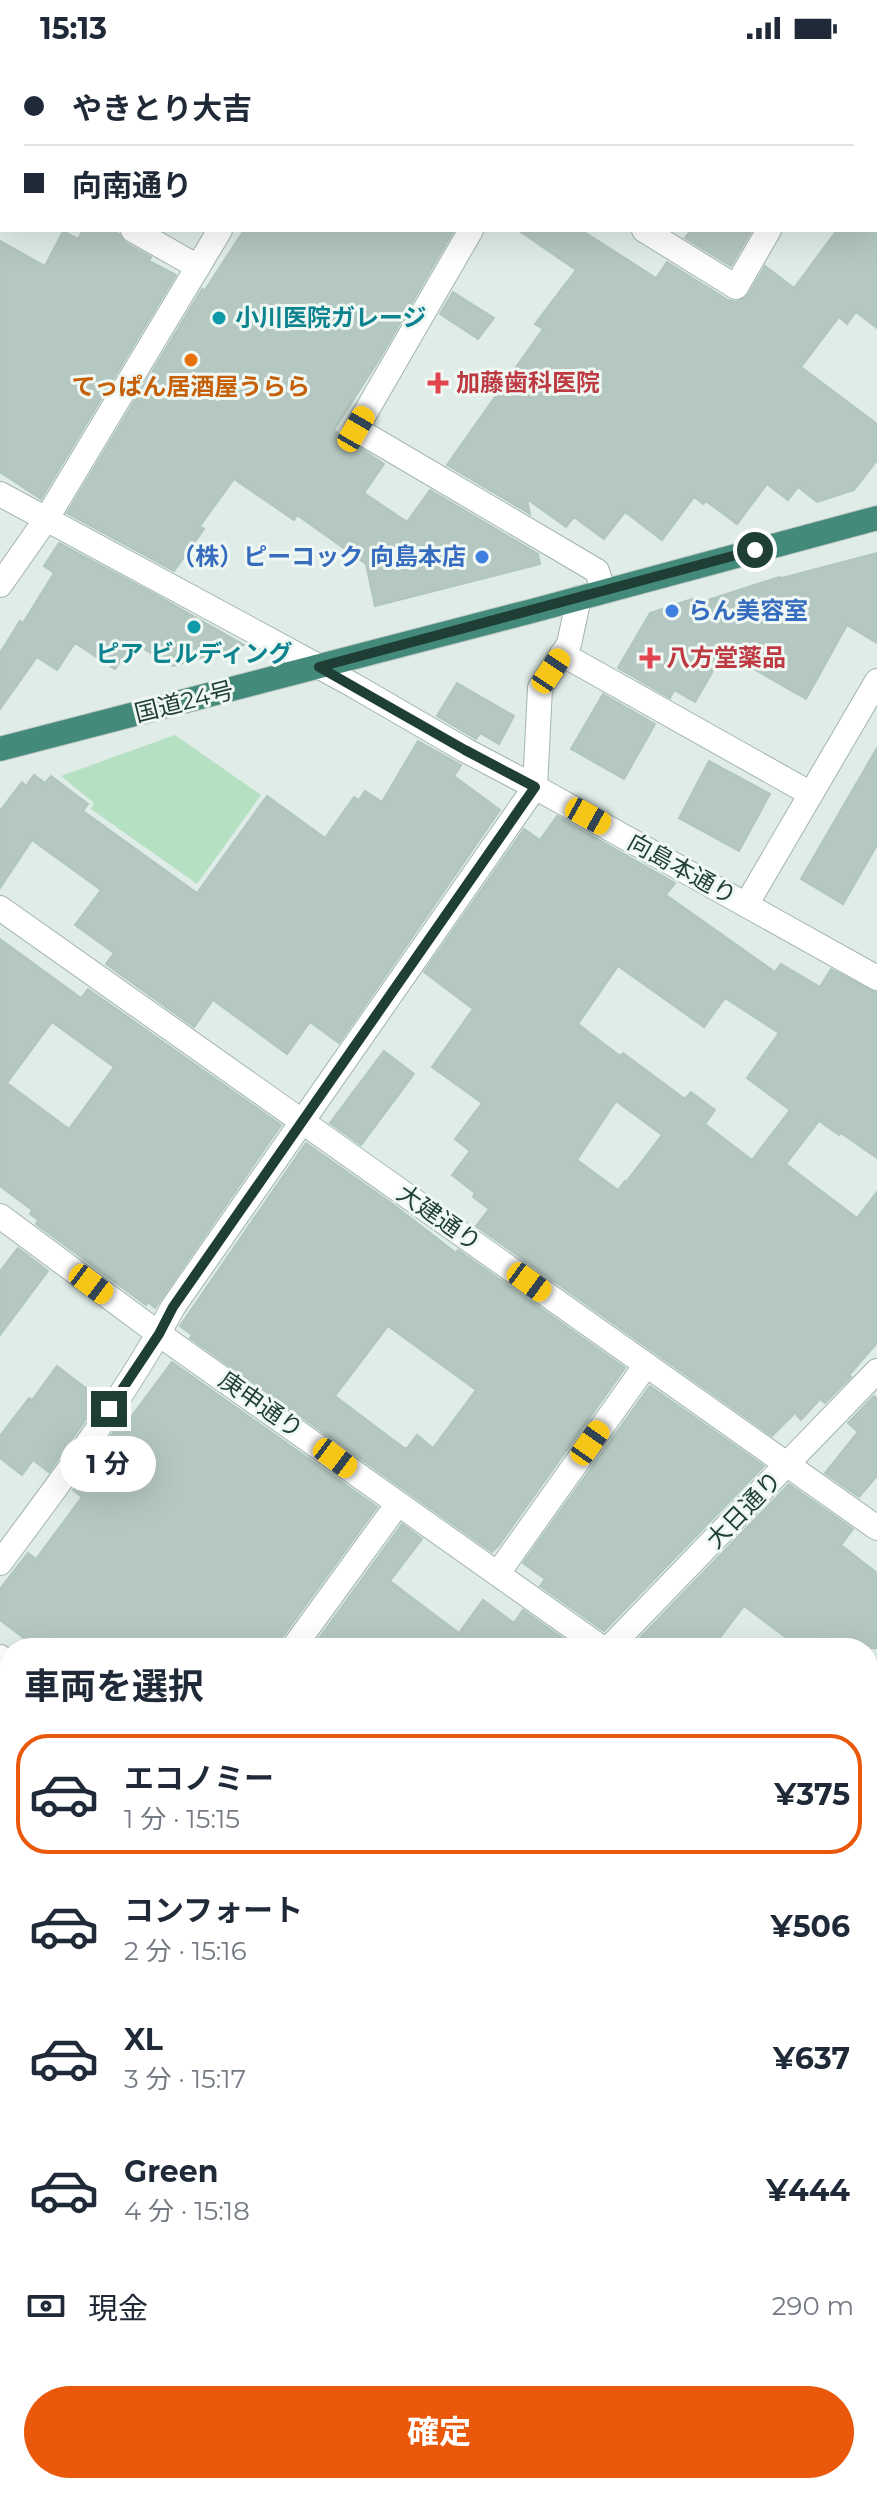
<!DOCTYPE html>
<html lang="ja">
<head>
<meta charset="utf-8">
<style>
	body { margin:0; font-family:Montserrat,"Noto Sans JP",sans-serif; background:#f2f2f3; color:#1f2937; height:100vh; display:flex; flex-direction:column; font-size:30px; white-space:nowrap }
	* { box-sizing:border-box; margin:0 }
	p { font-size:26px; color:#747a83 }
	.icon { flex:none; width:44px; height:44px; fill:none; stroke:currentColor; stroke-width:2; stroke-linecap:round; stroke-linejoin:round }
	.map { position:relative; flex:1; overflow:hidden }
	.drawer { position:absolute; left:0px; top:1582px; width:878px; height:856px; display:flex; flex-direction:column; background:#fff; border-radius:32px 32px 0 0; box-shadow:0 8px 32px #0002 }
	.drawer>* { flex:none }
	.guide { position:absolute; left:0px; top:0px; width:878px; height:176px; box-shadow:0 8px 32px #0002; display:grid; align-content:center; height:176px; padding:0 24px; background:#fff }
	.end { position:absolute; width:36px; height:36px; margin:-18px; border:10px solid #1f3e36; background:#fff; box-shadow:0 0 0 4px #fff }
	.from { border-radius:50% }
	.bubble { position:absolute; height:56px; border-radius:28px; background:#fff; box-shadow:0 8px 32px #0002; font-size:26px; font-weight:700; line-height:56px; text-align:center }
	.car { position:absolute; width:24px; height:48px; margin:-24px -12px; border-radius:10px; box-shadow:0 0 6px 2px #0007; background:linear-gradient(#f5c518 24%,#345 0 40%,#f5c518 0 76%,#345 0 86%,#f5c518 0) }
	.guide b { display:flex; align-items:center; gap:28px; height:76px; font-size:30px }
	.guide b+b { border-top:2px solid #e0e1e3 }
	.guide i { width:20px; height:20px; background:#1f2937 }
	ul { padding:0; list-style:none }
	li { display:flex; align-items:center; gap:24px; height:120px; margin:0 16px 12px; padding:0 8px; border:4px solid transparent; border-radius:32px }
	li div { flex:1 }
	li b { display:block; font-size:30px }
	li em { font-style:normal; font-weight:700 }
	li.current { border-color:#ea580c }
	li>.icon { width:72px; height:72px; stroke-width:1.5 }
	h2 { padding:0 24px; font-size:36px; line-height:96px }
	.pay { display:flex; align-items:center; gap:20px; height:88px; padding:0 24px; font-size:30px }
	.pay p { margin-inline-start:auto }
	.primary-button { display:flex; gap:16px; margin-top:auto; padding:16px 24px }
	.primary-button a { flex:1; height:92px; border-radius:48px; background:#ea580c; color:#fff; font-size:32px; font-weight:700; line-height:92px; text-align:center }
	.status { display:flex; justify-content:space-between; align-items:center; height:56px; padding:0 40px; background:#fff; direction:ltr }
	.status svg { height:22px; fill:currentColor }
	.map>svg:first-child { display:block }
	.green { fill:#b6e0c2 }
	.building { fill:#b4c7c0; stroke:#b1c6be; stroke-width:2; fill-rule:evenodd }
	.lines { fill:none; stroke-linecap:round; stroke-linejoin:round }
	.minor-casing { stroke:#a2b4ae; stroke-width:26 }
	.trunk-casing { stroke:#c0c9c7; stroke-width:26 }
	.minor { stroke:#fff; stroke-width:24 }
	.trunk { stroke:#448a7a; stroke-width:24 }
	.route { stroke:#1f3e36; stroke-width:10 }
	.culture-dot { fill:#0f9aa8; stroke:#f0f8f4; stroke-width:3 }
	.food-dot { fill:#e8710a; stroke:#f0f8f4; stroke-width:3 }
	.health-dot { fill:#e0444e; stroke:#f0f8f4; stroke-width:3 }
	.shop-dot { fill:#3f7fe0; stroke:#f0f8f4; stroke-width:3 }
	.labels { text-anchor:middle; stroke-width:6; stroke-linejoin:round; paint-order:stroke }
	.culture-label { font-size:24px; font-weight:bold; fill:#0d838f; stroke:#f0f8f4; text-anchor:start }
	.health-label { font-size:24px; font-weight:bold; fill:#be3a42; stroke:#f0f8f4; text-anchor:start }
	.food-label { font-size:24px; font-weight:bold; fill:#c56008; stroke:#f0f8f4 }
	.shop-label { font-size:24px; font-weight:bold; fill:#366cbe; stroke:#f0f8f4; text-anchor:end }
	.street-label { font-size:24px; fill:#1f3e36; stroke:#f0f8f4 }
</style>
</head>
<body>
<div class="status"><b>15:13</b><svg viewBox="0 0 49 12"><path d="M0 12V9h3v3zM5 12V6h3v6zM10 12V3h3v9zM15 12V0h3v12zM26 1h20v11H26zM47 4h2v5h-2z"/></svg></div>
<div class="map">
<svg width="877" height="2438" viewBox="0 0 877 2438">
	<rect width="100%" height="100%" fill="#dfece7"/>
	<polygon class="green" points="175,679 261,739 197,828 91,753 94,747 61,720"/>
	<g class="building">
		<polygon points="83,174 111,174 119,178 126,187 151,201 149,205 176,219 41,443 0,416 0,185 45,210 63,175 78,183"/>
		<polygon points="244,174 454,174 380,302 334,374 384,408 364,437 407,466 430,434 538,498 540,508 375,550 366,508 297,459 294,464 234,423 200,470 204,473 174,515 67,457 202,233 205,234"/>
		<polygon points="518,174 581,174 656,222 667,206 728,244 736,246 748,239 765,210 794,232 837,174 877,174 877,272 856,256 847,268 839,261 801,311 877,368 877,404 854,434 817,446 798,431 788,444 767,428 737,468 706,445 703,448 694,441 662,484 625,456 604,483 574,461 566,471 527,443 530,458 447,409 543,273 535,268 576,214"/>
		<polygon points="691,174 752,174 731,210 685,182"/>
		<polygon points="453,236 494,262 478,283 440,258"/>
		<polygon points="59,487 156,539 244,589 173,610 132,586 115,613 75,587 57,614 37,601 0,653 0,597 20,565 23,567 54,517 44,510"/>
		<polygon points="877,497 877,587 847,569 806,643 724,596 695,646 674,634 670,642 618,612 650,557 695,542 696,548 779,521 782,522"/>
		<polygon points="457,627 514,660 499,688 480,677 476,683 437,660"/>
		<polygon points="603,638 655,668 624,723 571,693"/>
		<polygon points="418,685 461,709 454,720 500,754 339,987 310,966 287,998 213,944 194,971 106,908 114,897 75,869 101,834 32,784 0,832 0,755 22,726 26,730 34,719 45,727 51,720 88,748 83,755 197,837 267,740 325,782 354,741 359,744 365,735 382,746"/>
		<polygon points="877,692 877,789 843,848 801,823"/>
		<polygon points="709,705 770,738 739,795 679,762"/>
		<path d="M557,760L675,827L666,839L775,916L781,908L820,931L831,913L877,937V1102L841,1077L839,1079L819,1065L786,1108L857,1162L877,1136V1287L849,1319L851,1321L825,1347L820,1343L801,1364L795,1357L772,1380L476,1170L489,1153L473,1141L475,1137L452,1119L470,1095L455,1083L482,1047L432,1011L473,953L424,916L524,773L540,784ZM618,910L704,971L725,942L779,977L747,1022L790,1054L752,1104L705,1068L715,1054L691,1036L685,1043L623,997L620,1000L578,968ZM616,1045L662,1079L626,1126L625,1125L618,1134L577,1104Z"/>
		<path d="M0,883L81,942L88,933L281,1069L155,1252L148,1246L146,1249L36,1168L38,1164L30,1158L32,1154L0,1130ZM52,966L114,1011L69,1073L7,1027Z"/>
		<polygon points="384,995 414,1018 361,1089 330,1067"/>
		<path d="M306,1087L394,1149L456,1197L458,1194L625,1312L499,1489L492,1496L190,1282L192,1279L180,1270ZM388,1270L476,1334L433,1392L417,1379L407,1392H404L335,1340Z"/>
		<polygon points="18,1192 48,1215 0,1279 0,1215"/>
		<polygon points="172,1306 377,1451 281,1583 278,1592 37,1592 0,1564 0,1533 28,1497 36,1503 82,1441 73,1434 124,1361 128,1365"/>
		<polygon points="57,1310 100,1343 49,1416 33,1404 22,1419 0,1402 0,1380 29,1342 32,1344"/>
		<polygon points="650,1330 764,1410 604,1575 540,1530 545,1523 523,1507"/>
		<polygon points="874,1340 877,1343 877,1420 859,1441 825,1417 858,1376 848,1367"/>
		<polygon points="789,1428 853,1473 841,1489 877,1517 877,1592 800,1592 744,1550 712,1592 630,1592"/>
		<polygon points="402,1468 422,1483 390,1525 459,1577 483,1544 514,1567 523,1554 576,1592 312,1592"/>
	</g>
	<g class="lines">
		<g class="minor-casing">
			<g id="minor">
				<polyline points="363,0 366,2"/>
				<polyline points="317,2 318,0"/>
				<polyline points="570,2 571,0"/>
				<polyline points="868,2 869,0"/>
				<polyline points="0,98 2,99"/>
				<polyline points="133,174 198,211"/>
				<polyline points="471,174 356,373 597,515 603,534"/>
				<polyline points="644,174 736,231 769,174"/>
				<polyline points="0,438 353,629 465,694 535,731 877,922"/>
				<polyline points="0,529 47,462 220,174"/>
				<polyline points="562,598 811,738"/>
				<polyline points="746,849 877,625"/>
				<polyline points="0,852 877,1472"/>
				<polyline points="0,1160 159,1278 602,1592"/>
				<path d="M0,1507C61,1425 125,1341 173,1251L535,731L540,632L569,588L579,542"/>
				<polyline points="498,1517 646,1309"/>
				<polyline points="293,1592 397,1449"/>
				<polyline points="609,1592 877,1315"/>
				<polyline points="0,1601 10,1608"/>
				<polyline points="868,1773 877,1779"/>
				<polyline points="868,1842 877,1832"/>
				<polyline points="0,1938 10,1923"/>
				<polyline points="0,2030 10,2038"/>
				<polyline points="0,2225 10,2214"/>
				<polyline points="868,2257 877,2265"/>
				<polyline points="397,2428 408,2438"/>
				<polyline points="344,2438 353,2428"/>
			</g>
		</g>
		<g class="trunk-casing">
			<polyline id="trunk" points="0,693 532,555 877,462"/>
		</g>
		<use href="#minor" class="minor"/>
		<use href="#trunk" class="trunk"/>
	</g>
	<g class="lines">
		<polyline class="route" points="109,1353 159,1278 173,1251 535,731 465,694 319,611 755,494"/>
	</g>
	<g class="culture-dot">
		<circle cx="219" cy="262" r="8"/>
		<circle cx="194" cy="571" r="8"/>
	</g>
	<circle class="food-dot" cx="191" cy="304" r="8"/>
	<g class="health-dot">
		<path d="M434 315h8v8h8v8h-8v8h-8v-8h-8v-8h8z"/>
		<path d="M646 590h8v8h8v8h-8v8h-8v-8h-8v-8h8z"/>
	</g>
	<g class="shop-dot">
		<circle cx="482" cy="501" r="8"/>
		<circle cx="672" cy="555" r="8"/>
	</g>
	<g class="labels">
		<g class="culture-label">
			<text x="235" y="270">小川医院ガレージ</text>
			<text x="194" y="606" text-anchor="middle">ピア ビルディング</text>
		</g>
		<g class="health-label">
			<text x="456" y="335">加藤歯科医院</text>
			<text x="666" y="610">八方堂薬品</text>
		</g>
		<g class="food-label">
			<text x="191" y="339">てっぱん居酒屋うらら</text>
		</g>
		<g class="shop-label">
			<text x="466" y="509">（株）ピーコック 向島本店</text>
			<text x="688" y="563" text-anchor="start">らん美容室</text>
		</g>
		<g class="street-label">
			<text transform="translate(184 646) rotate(-14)" y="8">国道24号</text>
			<text transform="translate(682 813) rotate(29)" y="8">向島本通り</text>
			<text transform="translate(439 1162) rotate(35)" y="8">大建通り</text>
			<text transform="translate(261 1349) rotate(35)" y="8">庚申通り</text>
			<text transform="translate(744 1454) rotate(-46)" y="8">大日通り</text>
		</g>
	</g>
</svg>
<i class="end from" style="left:755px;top:494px"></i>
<i class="end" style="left:109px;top:1353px"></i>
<div class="bubble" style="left:60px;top:1380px;width:96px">1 分</div>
<i class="car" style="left:356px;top:373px;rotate:30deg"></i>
<i class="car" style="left:551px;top:615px;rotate:34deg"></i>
<i class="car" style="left:588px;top:760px;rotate:119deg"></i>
<i class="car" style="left:529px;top:1226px;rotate:126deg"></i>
<i class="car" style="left:91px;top:1228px;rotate:127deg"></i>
<i class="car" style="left:590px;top:1387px;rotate:35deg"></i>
<i class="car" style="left:335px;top:1402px;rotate:127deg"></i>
<div class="guide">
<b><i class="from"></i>やきとり大吉</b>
<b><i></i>向南通り</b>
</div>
<section class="drawer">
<h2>車両を選択</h2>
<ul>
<li class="current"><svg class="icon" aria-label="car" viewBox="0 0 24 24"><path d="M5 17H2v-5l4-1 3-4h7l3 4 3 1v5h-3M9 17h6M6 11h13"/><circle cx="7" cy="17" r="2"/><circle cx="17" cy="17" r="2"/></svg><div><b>エコノミー</b><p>1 分 · 15:15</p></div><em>¥375</em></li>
<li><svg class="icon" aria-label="car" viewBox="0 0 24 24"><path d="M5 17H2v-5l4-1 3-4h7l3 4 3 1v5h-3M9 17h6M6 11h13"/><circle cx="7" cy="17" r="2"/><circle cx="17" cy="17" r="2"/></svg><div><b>コンフォート</b><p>2 分 · 15:16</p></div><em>¥506</em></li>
<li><svg class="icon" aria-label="car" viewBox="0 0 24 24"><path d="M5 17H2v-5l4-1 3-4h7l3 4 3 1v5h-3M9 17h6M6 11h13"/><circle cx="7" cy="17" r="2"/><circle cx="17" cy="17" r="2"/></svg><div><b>XL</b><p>3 分 · 15:17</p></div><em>¥637</em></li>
<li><svg class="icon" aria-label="car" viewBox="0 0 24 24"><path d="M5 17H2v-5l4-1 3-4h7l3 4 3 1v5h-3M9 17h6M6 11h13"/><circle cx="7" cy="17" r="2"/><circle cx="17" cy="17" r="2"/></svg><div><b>Green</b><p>4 分 · 15:18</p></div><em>¥444</em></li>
</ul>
<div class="pay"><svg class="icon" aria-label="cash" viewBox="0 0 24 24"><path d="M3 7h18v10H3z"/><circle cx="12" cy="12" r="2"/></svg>現金<p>290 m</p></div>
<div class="primary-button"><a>確定</a></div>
</section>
</div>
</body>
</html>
